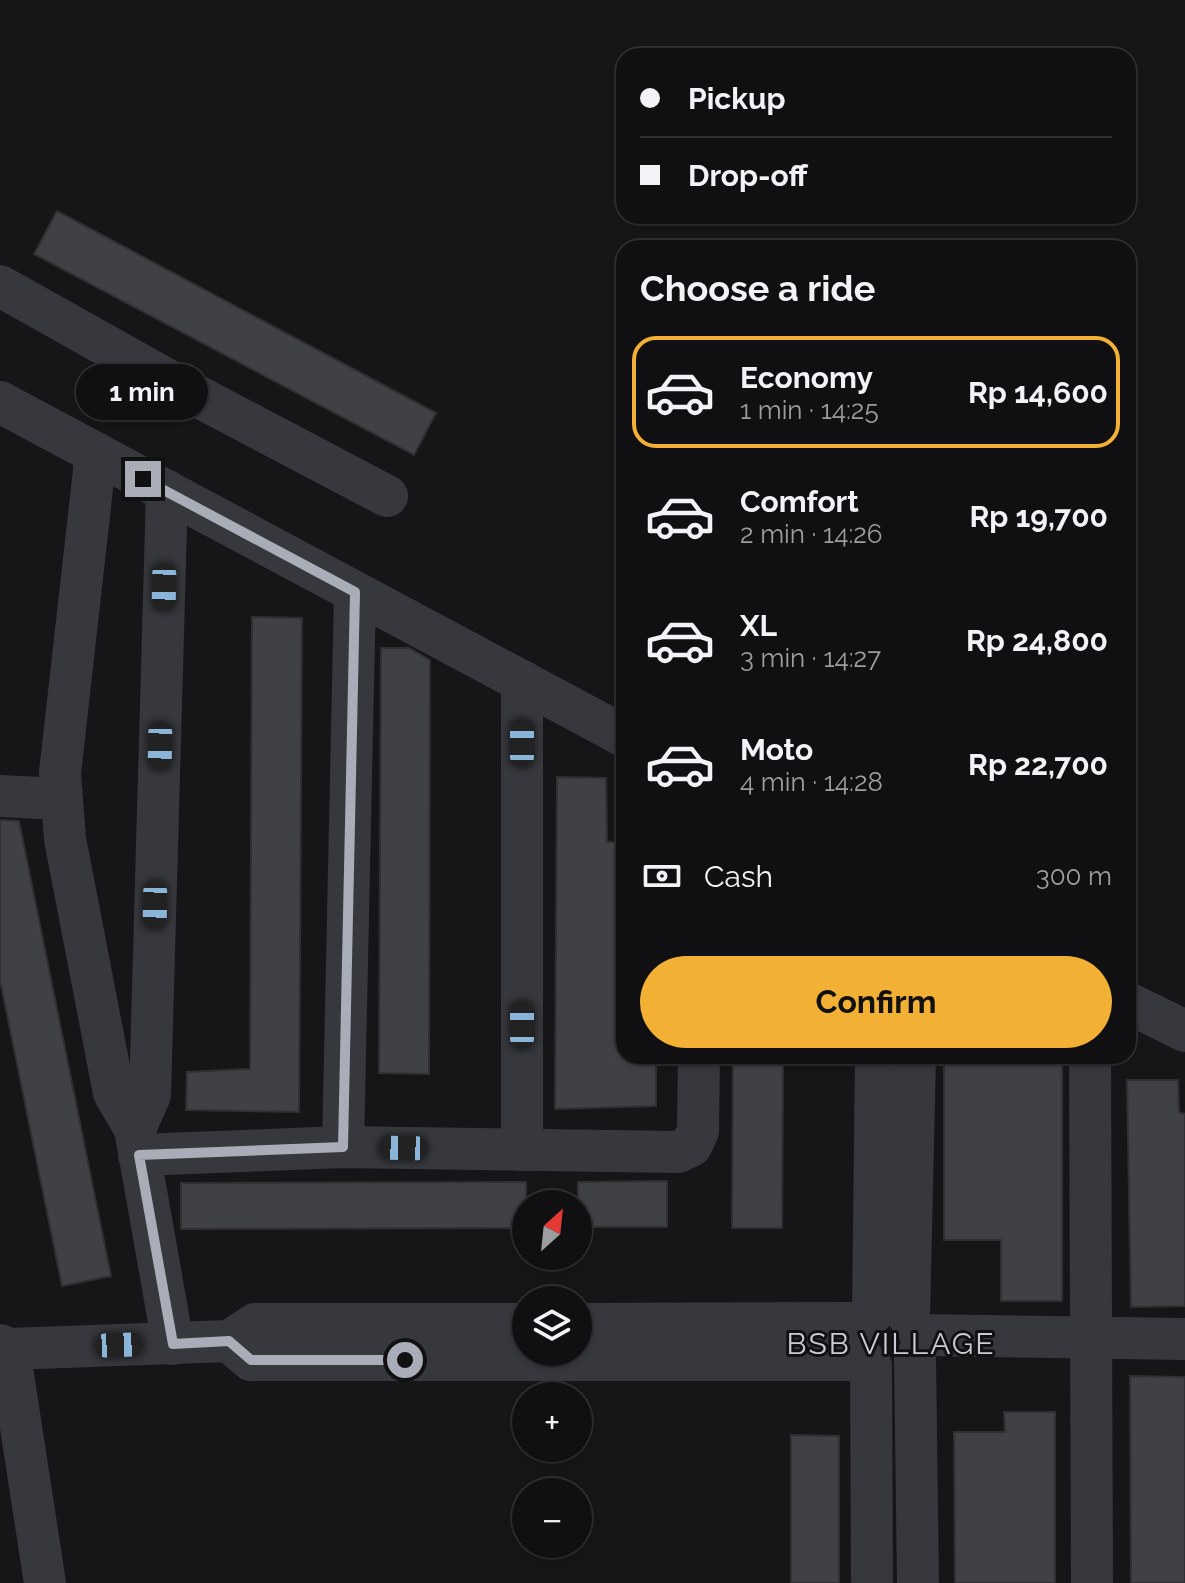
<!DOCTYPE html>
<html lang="en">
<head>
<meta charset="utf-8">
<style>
	body { margin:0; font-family:Raleway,sans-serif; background:#1e1e20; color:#f1f3f6; height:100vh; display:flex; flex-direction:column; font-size:30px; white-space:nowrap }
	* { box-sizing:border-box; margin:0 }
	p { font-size:26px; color:#9c9d9f }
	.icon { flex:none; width:44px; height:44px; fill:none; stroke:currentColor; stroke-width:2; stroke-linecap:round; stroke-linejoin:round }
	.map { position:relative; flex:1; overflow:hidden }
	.panel { position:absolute; left:616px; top:240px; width:520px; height:824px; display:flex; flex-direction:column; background:#101012; border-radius:24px; box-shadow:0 2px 6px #0004,0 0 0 2px #303032 }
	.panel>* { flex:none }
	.hud { position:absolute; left:616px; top:48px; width:520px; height:176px; border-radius:24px; box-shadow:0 2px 6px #0004,0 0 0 2px #303032; display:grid; align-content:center; height:176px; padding:0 24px; background:#101012 }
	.needle { width:52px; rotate:27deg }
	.controls { position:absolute; left:512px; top:1190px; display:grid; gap:16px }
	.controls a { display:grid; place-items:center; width:80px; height:80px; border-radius:50%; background:#101012; box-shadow:0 2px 6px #0004,0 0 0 2px #303032; font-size:40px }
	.end { position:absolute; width:36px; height:36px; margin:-18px; border:10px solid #a8adb8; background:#111; box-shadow:0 0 0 4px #111 }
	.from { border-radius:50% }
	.bubble { position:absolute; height:56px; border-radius:28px; background:#101012; box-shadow:0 2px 6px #0004,0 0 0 2px #303032; font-size:26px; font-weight:700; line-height:56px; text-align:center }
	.car { position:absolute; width:24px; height:48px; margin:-24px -12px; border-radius:10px; box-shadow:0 0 6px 2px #0007; background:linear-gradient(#222 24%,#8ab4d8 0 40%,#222 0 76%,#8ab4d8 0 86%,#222 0) }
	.hud b { display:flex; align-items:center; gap:28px; height:76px; font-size:30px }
	.hud b+b { border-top:2px solid #303032 }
	.hud i { width:20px; height:20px; background:#f1f3f6 }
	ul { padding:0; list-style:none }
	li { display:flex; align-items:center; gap:24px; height:112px; margin:0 16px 12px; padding:0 8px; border:4px solid transparent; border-radius:24px }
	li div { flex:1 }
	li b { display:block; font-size:30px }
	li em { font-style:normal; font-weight:700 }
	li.selected { border-color:#f2b134 }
	li>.icon { width:72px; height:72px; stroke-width:1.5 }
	h2 { padding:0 24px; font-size:36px; line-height:96px }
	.pay { display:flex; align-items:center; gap:20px; height:88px; padding:0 24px; font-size:30px }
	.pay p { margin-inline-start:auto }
	.cta { display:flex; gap:16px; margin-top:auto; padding:16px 24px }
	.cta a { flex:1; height:92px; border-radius:48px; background:#f2b134; color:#111; font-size:32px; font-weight:700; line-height:92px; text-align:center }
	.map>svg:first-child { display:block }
	.building { fill:#404145; stroke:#303034; stroke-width:2 }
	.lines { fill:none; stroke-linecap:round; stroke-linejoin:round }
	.minor { stroke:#37383d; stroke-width:42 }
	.route { stroke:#a8adb8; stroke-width:10 }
	.labels { text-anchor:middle; stroke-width:6; stroke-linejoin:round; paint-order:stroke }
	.neighbourhood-label { font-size:30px; letter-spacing:2px; fill:#c9ccd4; stroke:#111113 }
</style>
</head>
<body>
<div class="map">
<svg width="1185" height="1583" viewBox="0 0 1185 1583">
	<rect width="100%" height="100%" fill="#161618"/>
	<g class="building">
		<polygon points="57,211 436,413 414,455 34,254"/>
		<polygon points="252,617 302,618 299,1112 186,1110 187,1072 250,1069"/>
		<polygon points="381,648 409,648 430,660 429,1074 379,1073"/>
		<polygon points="557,777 606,778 607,842 624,842 624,1056 656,1056 656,1106 555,1109"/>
		<polygon points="0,820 19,821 111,1276 62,1286 0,980"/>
		<polygon points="733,1056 783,1056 782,1228 732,1228"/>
		<polygon points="944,1056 1062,1056 1062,1301 1001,1301 1001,1240 944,1240"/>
		<polygon points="1127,1080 1178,1080 1179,1112 1185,1114 1185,1306 1131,1307"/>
		<polygon points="667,1181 667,1227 578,1227 578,1182"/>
		<polygon points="526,1182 526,1228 181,1229 181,1183"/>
		<polygon points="1130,1376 1185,1377 1185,1583 1131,1583"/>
		<polygon points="1004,1412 1055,1412 1055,1583 955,1583 954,1432 1005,1432"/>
		<polygon points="791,1435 839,1436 839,1583 791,1583"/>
	</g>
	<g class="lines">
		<g class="minor">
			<polyline points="0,286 182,388 387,496"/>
			<polyline points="0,402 624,736"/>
			<polyline points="96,453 60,773 65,839 114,1093 135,1129 173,1344"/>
			<polyline points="522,681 522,1150"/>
			<polyline points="0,796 60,799"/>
			<polyline points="1128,1003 1185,1031"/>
			<polyline points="1090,1056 1092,1583"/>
			<polyline points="135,1129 150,1095 167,491"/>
			<polyline points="343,1147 355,592"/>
			<polyline points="139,1155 343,1147 678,1152 691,1146 698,1131 699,1056"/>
			<polyline points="873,1313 876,1056"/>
			<polyline points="909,1317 915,1056"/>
			<polyline points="578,1324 862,1323"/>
			<polyline points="920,1335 1185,1339"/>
			<polyline points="229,1341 251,1360 864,1360"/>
			<polyline points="0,1345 9,1349 229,1341 255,1324 526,1324"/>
			<polyline points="9,1349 45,1583"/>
			<polyline points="915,1359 918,1583"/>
			<polyline points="871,1366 872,1583"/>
		</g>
	</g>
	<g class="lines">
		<polyline class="route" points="143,479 355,592 343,1147 139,1155 173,1344 229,1341 251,1360 405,1360"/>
	</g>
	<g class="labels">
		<g class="neighbourhood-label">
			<text x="891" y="1354">BSB VILLAGE</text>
		</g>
	</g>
</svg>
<div class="controls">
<a><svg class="needle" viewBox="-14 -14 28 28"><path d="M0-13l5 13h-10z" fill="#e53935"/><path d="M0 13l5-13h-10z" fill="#9c9d9f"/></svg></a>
<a><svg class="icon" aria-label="layers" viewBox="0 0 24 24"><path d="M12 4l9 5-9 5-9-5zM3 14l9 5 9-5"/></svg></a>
<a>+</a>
<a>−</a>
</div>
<i class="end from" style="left:405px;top:1360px"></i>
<i class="end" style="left:143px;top:479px"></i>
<div class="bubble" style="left:76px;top:364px;width:132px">1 min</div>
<i class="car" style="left:164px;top:587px;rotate:181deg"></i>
<i class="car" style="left:522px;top:743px;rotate:0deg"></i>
<i class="car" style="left:160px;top:746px;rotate:181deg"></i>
<i class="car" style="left:155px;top:905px;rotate:181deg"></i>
<i class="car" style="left:522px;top:1025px;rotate:0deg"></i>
<i class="car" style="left:403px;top:1148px;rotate:271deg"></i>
<i class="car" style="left:119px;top:1345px;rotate:88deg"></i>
<div class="hud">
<b><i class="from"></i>Pickup</b>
<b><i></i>Drop-off</b>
</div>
<section class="panel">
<h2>Choose a ride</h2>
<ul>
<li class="selected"><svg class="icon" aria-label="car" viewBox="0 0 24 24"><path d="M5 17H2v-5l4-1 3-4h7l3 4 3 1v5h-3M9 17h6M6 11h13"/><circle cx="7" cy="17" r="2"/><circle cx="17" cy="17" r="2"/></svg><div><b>Economy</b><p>1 min · 14:25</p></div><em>Rp 14,600</em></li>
<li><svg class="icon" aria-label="car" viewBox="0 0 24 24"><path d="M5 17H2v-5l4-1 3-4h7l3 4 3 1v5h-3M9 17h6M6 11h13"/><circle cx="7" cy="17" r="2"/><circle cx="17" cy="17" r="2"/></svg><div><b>Comfort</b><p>2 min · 14:26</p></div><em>Rp 19,700</em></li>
<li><svg class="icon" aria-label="car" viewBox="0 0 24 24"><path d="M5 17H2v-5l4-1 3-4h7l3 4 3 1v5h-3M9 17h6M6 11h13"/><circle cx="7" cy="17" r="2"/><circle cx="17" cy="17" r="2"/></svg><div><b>XL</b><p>3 min · 14:27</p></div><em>Rp 24,800</em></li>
<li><svg class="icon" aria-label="car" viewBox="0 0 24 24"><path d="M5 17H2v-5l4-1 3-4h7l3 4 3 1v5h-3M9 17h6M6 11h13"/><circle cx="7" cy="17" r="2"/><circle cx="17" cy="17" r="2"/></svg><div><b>Moto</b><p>4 min · 14:28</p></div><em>Rp 22,700</em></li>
</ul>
<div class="pay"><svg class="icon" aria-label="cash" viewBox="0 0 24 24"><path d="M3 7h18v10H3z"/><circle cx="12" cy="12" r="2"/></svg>Cash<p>300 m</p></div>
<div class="cta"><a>Confirm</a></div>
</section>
</div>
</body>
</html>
